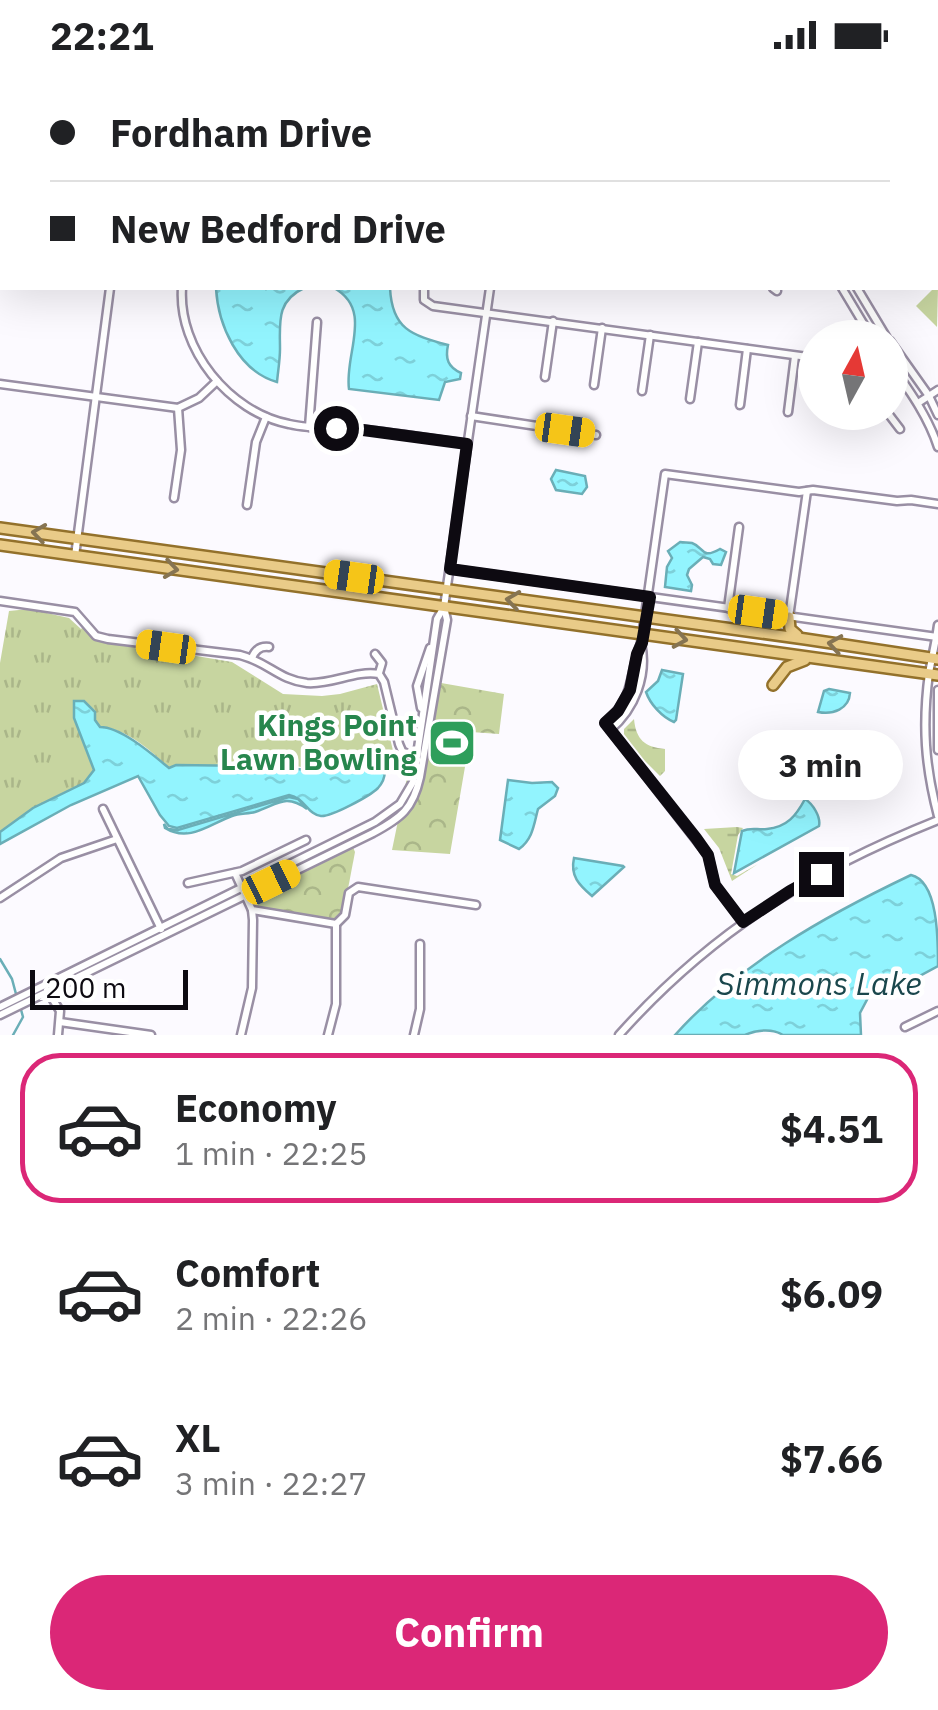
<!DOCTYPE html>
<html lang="en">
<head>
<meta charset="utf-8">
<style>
	body { margin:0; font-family:"IBM Plex Sans",sans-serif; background:#f6f6f6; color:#202124; height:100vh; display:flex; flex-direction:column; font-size:38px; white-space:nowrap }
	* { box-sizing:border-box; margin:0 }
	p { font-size:32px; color:#757577 }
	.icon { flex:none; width:55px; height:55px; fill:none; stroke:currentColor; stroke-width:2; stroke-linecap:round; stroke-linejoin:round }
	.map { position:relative; height:965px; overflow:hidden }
	.side { display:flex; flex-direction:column; background:#fff; flex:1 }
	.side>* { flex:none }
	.guide { position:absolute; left:0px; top:0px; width:940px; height:220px; box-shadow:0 10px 40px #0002; display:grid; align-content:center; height:220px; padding:0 50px; background:#fff }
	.needle { width:65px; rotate:8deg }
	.tools { position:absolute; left:798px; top:250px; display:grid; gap:20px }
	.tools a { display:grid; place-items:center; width:110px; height:110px; border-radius:50%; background:#fff; box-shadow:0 10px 40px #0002; font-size:50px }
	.scale { position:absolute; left:30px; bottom:25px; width:158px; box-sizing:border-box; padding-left:10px; border:5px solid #0d0a11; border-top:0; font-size:28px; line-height:35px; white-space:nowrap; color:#0d0a11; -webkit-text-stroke:8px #fff; paint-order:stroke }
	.end { position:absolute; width:45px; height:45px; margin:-22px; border:12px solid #0d0a11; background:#fff; box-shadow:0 0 0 5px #fff }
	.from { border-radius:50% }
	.bubble { position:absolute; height:70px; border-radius:35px; background:#fff; box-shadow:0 10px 40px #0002; font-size:32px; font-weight:800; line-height:70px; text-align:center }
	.car { position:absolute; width:30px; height:60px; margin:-30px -15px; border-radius:12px; box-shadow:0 0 8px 2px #0007; background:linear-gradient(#f5c518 24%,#345 0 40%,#f5c518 0 76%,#345 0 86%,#f5c518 0) }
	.guide b { display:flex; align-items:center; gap:35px; height:95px; font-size:38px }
	.guide b+b { border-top:2px solid #e0e0e0 }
	.guide i { width:25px; height:25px; background:#202124 }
	ul { padding:18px 0 0; list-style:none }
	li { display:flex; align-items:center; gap:30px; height:150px; margin:0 20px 15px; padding:0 30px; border:5px solid transparent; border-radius:40px }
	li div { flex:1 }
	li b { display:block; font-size:38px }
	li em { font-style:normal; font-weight:800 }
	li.current { border-color:#db2777 }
	li>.icon { width:90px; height:90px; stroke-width:1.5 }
	.action { display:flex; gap:20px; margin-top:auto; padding:20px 50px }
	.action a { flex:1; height:115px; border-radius:60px; background:#db2777; color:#fff; font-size:40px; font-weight:800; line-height:115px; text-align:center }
	.status { display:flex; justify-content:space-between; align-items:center; height:70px; padding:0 50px; background:#fff; direction:ltr }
	.status svg { height:28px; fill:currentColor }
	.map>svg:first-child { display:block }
	.grass { fill:url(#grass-tufts) }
	.wetland { fill:url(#wetland-marsh) }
	.park { fill:url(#park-crowns) }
	.garden { fill:#c7d5a0 }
	.water { fill:url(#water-ripples); stroke:#6aaeb7; stroke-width:2.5 }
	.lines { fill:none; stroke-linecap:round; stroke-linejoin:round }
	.stream { stroke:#6aaeb7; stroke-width:2.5 }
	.minor-casing { stroke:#998fa4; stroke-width:11 }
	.major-casing { stroke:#93712b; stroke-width:14 }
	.minor { stroke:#fff; stroke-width:6 }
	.major { stroke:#e9cb88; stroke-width:9 }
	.oneway { stroke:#867452 }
	.route { stroke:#0d0a11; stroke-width:12 }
	.labels { text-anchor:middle; stroke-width:9; stroke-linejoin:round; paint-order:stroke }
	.leisure-label { font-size:30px; font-weight:bold; fill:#27864d; stroke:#fff; text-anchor:end }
	.water-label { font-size:32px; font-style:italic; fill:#1a474c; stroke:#fff }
</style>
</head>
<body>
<div class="status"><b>22:21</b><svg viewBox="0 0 49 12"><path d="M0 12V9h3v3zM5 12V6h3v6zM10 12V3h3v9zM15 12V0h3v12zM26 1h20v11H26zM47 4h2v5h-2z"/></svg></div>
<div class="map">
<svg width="938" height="965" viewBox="0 0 938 965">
	<defs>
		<pattern id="grass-tufts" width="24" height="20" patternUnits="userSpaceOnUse" patternTransform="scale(2.5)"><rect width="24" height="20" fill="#c7d5a0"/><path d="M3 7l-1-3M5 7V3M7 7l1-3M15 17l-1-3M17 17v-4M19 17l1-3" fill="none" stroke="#aab689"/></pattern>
		<pattern id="wetland-marsh" width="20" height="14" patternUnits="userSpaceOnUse" patternTransform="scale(2.5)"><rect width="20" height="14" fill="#c7d5a0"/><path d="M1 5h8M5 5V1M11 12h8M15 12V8" fill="none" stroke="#aab689"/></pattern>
		<pattern id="park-crowns" width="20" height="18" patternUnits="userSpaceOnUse" patternTransform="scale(2.5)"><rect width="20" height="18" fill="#c7d5a0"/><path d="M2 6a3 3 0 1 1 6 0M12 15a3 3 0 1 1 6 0" fill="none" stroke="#aab689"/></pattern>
		<pattern id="water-ripples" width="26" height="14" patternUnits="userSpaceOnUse" patternTransform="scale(2.5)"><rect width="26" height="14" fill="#92f4fe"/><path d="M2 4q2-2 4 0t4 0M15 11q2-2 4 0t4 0" fill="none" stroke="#7dd0d9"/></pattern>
	</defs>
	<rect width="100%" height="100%" fill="#fcfaff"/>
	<path class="grass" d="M29,539L69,548L81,559L84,556L101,570L232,592L283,624L322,626L340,624L377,614L395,689L385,695L382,688L377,685L312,696L309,699C282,691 254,696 226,696C206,696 188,692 169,698C152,681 124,657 100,657L95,650V641L84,631L94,700L85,713L33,738L0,762V593L9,541Z"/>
	<g class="wetland">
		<path d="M634,649C636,670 645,677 665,679V701L660,706L645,691L624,664V659Z"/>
		<polygon points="737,757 743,758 738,765 731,804 737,806 758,794 732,811 719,778 704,759"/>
	</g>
	<g class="park">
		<polygon points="424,610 504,624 499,664 471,662 450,784 392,780 418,654"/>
		<polygon points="352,775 355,782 343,845 337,850 259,839 252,830 255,823"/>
	</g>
	<g class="garden">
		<polygon points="934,218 938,218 937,257 916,236"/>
		<polygon points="439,655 470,660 465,691 434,686"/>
	</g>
	<g class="water">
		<path d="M216,218H304C276,231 280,253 280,279C280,290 278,301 277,312C238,301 218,255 216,218Z"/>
		<path d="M334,218H390C392,259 411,265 448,275C445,289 448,297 461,303L460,309L445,312L439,330L349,319C344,284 374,240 334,218Z"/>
		<polygon points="556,400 585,406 587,417 582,424 556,420 551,409"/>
		<path d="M680,472C684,473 688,472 692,473C704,477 701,490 720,479L726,482L721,495L713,494L710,489L703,487L689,499L687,505L692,515L691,521L665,517L667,497L672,488L668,481Z"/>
		<path d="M662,600L683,604L676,650L674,652C662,647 650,634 646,622L658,611Z"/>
		<path d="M829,619L850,623C849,639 833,645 818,642L824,621Z"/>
		<path d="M74,631H84L95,642V650L100,657C121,657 152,684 169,698L176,695L257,696L310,700L374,686C387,691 388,707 378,718C370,726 331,747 321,746C308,745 305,728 289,725L177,758L169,756L160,745L138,706L71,735L0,774V762L33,738L84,713L94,700L74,648Z"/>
		<path d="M508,710L532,713L552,712L558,718L555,726L538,739C534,754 533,769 519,779L500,770Z"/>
		<path d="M289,727L298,729L307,739C285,723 277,735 255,742C248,744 239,743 232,746C210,754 189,773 165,758L164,754L168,759L178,760Z"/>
		<path d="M805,729C813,734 821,747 819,756L734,803L742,761C751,757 757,760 767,759C787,757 796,746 805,729Z"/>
		<path d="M574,788L623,796L624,797L592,826C579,815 570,806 574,788Z"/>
		<path d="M911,805C938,811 938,868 938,896L912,910L884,917L869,926L860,943L861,965H783C772,958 756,960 745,965H675C739,894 825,846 911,805Z"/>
	</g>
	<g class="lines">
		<g class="stream">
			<polyline points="0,889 12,909 16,924"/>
			<polyline points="13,965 23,947 20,936"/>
		</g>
		<g class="minor-casing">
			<g id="minor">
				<polyline points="109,0 110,2"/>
				<polyline points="569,0 587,2"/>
				<polyline points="766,0 766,2"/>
				<polyline points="779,0 779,2"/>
				<polyline points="221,2 222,0"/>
				<polyline points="493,2 494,0"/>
				<polyline points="559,2 559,0"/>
				<polyline points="795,2 804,0"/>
				<path d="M182,218C178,279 229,342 289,354C314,360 341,357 366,360C400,364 433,369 467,374"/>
				<polyline points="424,218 424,230 433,236 815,288"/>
				<polyline points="773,218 777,221"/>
				<polyline points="842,218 872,268"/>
				<polyline points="857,218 887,268"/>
				<polyline points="890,271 929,326 938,345"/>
				<path d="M890,293C909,320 928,346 938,377"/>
				<polyline points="545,307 553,251"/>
				<polyline points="0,314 178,338 199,328 217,311"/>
				<polyline points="594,315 602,258"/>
				<polyline points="642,321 650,265"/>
				<polyline points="690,329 698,272"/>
				<polyline points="918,333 938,320"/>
				<polyline points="740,335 747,279"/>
				<polyline points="788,342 795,286"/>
				<polyline points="887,342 900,359"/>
				<polyline points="471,346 596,365"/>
				<polyline points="835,350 836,342"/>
				<polyline points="309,357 317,252"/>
				<polyline points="174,428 181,380 178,338"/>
				<polyline points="247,435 256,372 266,347"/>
				<polyline points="75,486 110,218"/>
				<polyline points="450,499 937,567"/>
				<path d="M0,531L75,542L96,566L108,569L240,585C268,592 279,610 307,613C332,615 355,600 379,604L384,612L399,674L402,681L417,690"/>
				<polyline points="728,538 739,457"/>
				<polyline points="789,547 807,421"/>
				<path d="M938,555C936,571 932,587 929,603C922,655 925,696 938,746"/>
				<polyline points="641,573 665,404 799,422 813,420 897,431 911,430 938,434"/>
				<polyline points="375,584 382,593 379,603"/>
				<path d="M252,588C255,580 260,576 269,577"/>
				<polyline points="938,620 938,680"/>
				<polyline points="421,638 417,616 430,578"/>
				<path d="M610,660C635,639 648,605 641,573C628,606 636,627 605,653L708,785L715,815L743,852"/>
				<polyline points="103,739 161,859"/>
				<polyline points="235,803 252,840 253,850 252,918 241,965"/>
				<polyline points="188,813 242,801 306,770"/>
				<polyline points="0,828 61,788 117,769"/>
				<polyline points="252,840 336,854 345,845 349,823 358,817 476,835"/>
				<polyline points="47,920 60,941 58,965"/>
				<polyline points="0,937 375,752 400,734 413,712 437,549 444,537"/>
				<path d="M0,945L373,763C401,748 413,739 420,707L447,550L444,537L490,218"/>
				<polyline points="60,952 151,965"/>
				<polyline points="905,957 938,941"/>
				<polyline points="328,965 336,934 336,854"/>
				<polyline points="414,965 420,939 420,874"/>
				<path d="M619,965C711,862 810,801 938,750"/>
			</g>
		</g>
		<g class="major-casing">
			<g id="major">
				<polyline points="0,458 805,569 938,589"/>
				<polyline points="0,475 938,605"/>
				<polyline points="789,547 790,559 797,565"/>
				<polyline points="773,615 787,597 805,590"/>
			</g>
		</g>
		<use href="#minor" class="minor"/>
		<use href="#major" class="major"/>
	</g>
	<defs><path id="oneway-chevron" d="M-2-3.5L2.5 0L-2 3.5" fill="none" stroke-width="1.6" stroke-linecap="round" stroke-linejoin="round" transform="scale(2.5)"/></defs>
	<g class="oneway">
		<use href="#oneway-chevron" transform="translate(39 463) rotate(-172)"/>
		<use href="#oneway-chevron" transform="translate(171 499) rotate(8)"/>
		<use href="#oneway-chevron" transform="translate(513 530) rotate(-172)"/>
		<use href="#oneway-chevron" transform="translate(680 569) rotate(9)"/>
		<use href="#oneway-chevron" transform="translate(835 574) rotate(-171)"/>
	</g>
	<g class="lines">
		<polyline class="route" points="336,358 363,360 467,374 450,499 650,527 642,573 637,584 630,620 618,641 605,653 696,768 708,785 715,815 743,852 790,821 821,804"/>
	</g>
	<defs>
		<g id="stadium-square" transform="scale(2.5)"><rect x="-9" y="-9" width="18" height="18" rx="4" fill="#2e9e5b" stroke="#fff"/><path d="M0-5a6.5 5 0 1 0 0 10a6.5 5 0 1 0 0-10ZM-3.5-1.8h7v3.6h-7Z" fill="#fff"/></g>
	</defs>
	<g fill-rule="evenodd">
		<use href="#stadium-square" x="452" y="673"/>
	</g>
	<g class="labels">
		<g class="leisure-label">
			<text x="417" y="666">Kings Point<tspan x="417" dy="34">Lawn Bowling</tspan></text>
		</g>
		<g class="water-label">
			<text x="819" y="925">Simmons Lake</text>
		</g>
	</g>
</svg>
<div class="tools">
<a><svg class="needle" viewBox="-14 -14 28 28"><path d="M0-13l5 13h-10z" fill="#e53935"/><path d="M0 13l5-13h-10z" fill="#757577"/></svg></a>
</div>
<div class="scale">200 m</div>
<i class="end from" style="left:336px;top:358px"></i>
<i class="end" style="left:821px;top:804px"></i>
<div class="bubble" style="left:738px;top:660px;width:165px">3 min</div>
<i class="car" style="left:565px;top:360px;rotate:98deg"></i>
<i class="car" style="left:354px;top:507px;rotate:278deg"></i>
<i class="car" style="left:758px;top:542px;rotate:98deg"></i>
<i class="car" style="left:166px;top:577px;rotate:278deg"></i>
<i class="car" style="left:271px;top:812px;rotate:64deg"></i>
<div class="guide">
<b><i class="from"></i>Fordham Drive</b>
<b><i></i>New Bedford Drive</b>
</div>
</div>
<section class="side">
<ul>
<li class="current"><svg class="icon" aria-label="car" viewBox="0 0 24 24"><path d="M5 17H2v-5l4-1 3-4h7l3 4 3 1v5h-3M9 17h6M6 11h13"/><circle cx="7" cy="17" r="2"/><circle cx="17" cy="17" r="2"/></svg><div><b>Economy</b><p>1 min · 22:25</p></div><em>$4.51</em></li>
<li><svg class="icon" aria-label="car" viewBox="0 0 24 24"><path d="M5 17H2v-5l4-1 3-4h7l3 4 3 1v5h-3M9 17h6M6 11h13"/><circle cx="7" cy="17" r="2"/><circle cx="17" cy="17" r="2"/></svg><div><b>Comfort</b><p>2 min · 22:26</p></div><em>$6.09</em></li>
<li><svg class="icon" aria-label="car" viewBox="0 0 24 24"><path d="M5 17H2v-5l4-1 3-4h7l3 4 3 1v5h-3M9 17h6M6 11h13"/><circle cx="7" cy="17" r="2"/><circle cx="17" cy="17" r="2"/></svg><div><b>XL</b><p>3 min · 22:27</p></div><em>$7.66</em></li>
</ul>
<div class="action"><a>Confirm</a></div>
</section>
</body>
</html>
